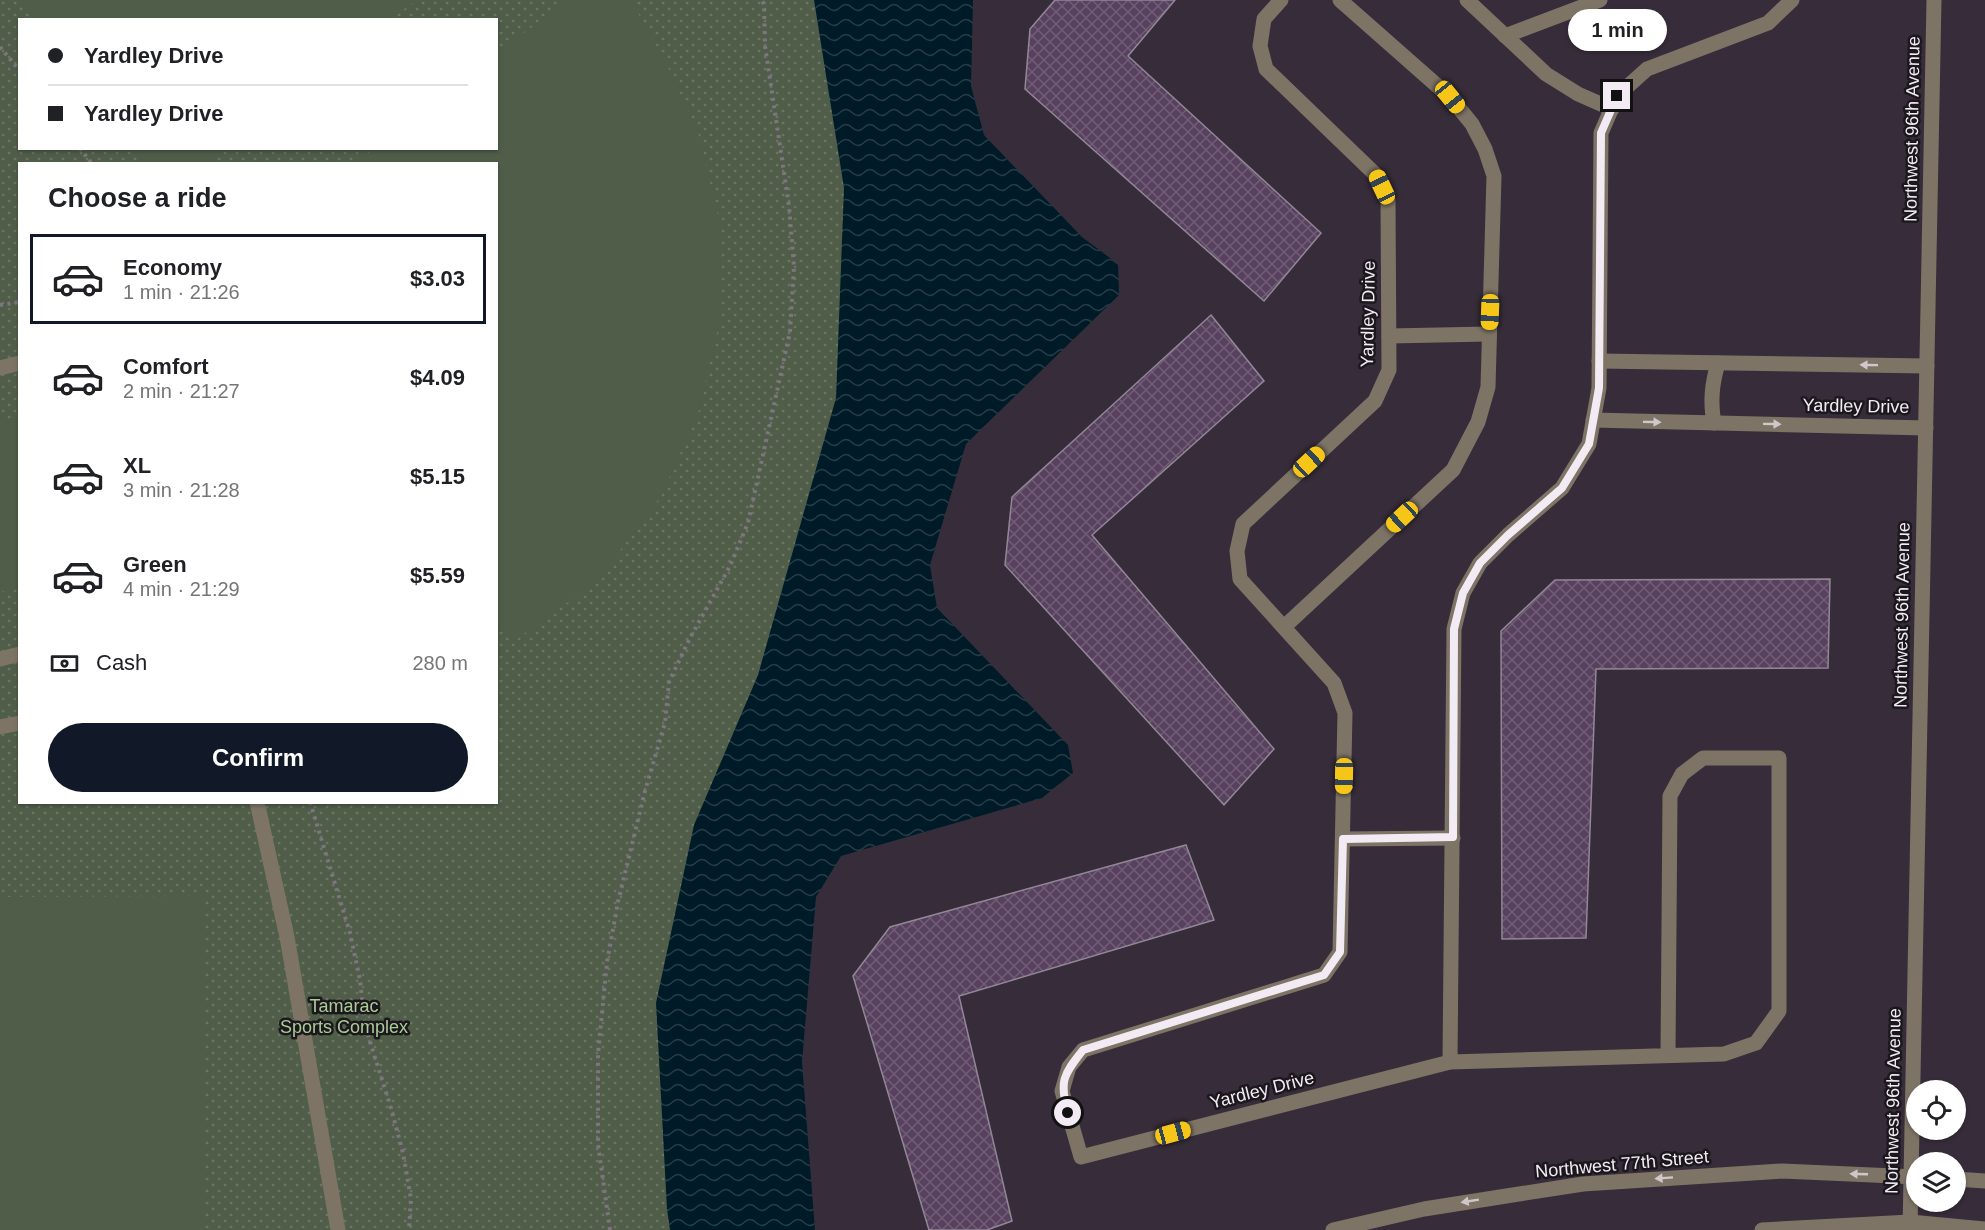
<!DOCTYPE html>
<html lang="en">
<head>
<meta charset="utf-8">
<style>
	body { margin:0; font-family:Helvetica,sans-serif; background:#f2f2f2; color:#202124; height:100vh; display:flex; flex-direction:column; font-size:22px; white-space:nowrap }
	* { box-sizing:border-box; margin:0 }
	p { font-size:20px; color:#757577 }
	.icon { flex:none; width:33px; height:33px; fill:none; stroke:currentColor; stroke-width:2; stroke-linecap:round; stroke-linejoin:round }
	.map { position:relative; flex:1; overflow:hidden }
	.details { position:absolute; left:18px; top:162px; width:480px; height:642px; display:flex; flex-direction:column; background:#fff; border-radius:0px; box-shadow:0 2px 4px #0004 }
	.details>* { flex:none }
	.hud { position:absolute; left:18px; top:18px; width:480px; height:132px; border-radius:0px; box-shadow:0 2px 4px #0004; display:grid; align-content:center; height:132px; padding:0 30px; background:#fff }
	.controls { position:absolute; left:1906px; top:1080px; display:grid; gap:12px }
	.controls a { display:grid; place-items:center; width:60px; height:60px; border-radius:50%; background:#fff; box-shadow:0 2px 4px #0004; font-size:30px }
	.end { position:absolute; width:27px; height:27px; margin:-14px; border:8px solid #f2ebf4; background:#111; box-shadow:0 0 0 3px #111 }
	.from { border-radius:50% }
	.bubble { position:absolute; height:42px; border-radius:21px; background:#fff; box-shadow:0 2px 4px #0004; font-size:20px; font-weight:700; line-height:42px; text-align:center }
	.car { position:absolute; width:18px; height:36px; margin:-18px -9px; border-radius:8px; box-shadow:0 0 4px 2px #0007; background:linear-gradient(#f5c518 24%,#345 0 40%,#f5c518 0 76%,#345 0 86%,#f5c518 0) }
	.hud b { display:flex; align-items:center; gap:21px; height:57px; font-size:22px }
	.hud b+b { border-top:2px solid #e0e0e0 }
	.hud i { width:15px; height:15px; background:#202124 }
	ul { padding:0; list-style:none }
	li { display:flex; align-items:center; gap:18px; height:90px; margin:0 12px 9px; padding:0 18px; border:3px solid transparent; border-radius:0px }
	li div { flex:1 }
	li b { display:block; font-size:22px }
	li em { font-style:normal; font-weight:700 }
	li.current { border-color:#111827 }
	li>.icon { width:54px; height:54px; stroke-width:1.5 }
	h2 { padding:0 30px; font-size:27px; line-height:72px }
	.pay { display:flex; align-items:center; gap:15px; height:66px; padding:0 30px; font-size:22px }
	.pay p { margin-inline-start:auto }
	.action { display:flex; gap:12px; margin-top:auto; padding:12px 30px }
	.action a { flex:1; height:69px; border-radius:36px; background:#111827; color:#fff; font-size:24px; font-weight:700; line-height:69px; text-align:center }
	.map>svg:first-child { display:block }
	.green { fill:url(#green-dots); fill-rule:evenodd }
	.pitch { fill:#505e49 }
	.water { fill:url(#water-waves) }
	.building { fill:url(#building-cross-hatch); stroke:#938797; stroke-width:1.5 }
	.lines { fill:none; stroke-linecap:round; stroke-linejoin:round }
	.path { stroke:#7e7580; stroke-width:4; stroke-dasharray:3 4.5; stroke-linecap:butt }
	.minor { stroke:#7e7466; stroke-width:15 }
	.oneway { fill:#cfc7c9 }
	.route { stroke:#f2ebf4; stroke-width:8 }
	.labels { text-anchor:middle; stroke-width:5; stroke-linejoin:round; paint-order:stroke }
	.street-label { font-size:18px; fill:#f2ebf4; stroke:#1c171d }
	.park-label { font-size:18px; fill:#a8cc96; stroke:#1c171d }
</style>
</head>
<body>
<div class="map">
<svg width="1985" height="1230" viewBox="0 0 1985 1230">
	<defs>
		<pattern id="green-dots" width="8" height="8" patternUnits="userSpaceOnUse" patternTransform="scale(1.5)"><rect width="8" height="8" fill="#505e49"/><path d="M2 2h.1M6 6h.1" fill="none" stroke="#6a7564" stroke-width="1.8" stroke-linecap="round"/></pattern>
		<pattern id="water-waves" width="16" height="10" patternUnits="userSpaceOnUse" patternTransform="scale(1.5)"><rect width="16" height="10" fill="#001b28"/><path d="M0 5q4-4 8 0t8 0" fill="none" stroke="#263c48"/></pattern>
		<pattern id="building-cross-hatch" width="8" height="8" patternUnits="userSpaceOnUse" patternTransform="scale(1.5)"><rect width="8" height="8" fill="#57415e"/><path d="M0 0l8 8M0 8l8-8" fill="none" stroke="#705d76"/></pattern>
	</defs>
	<rect width="100%" height="100%" fill="#372d3a"/>
	<path class="green" d="M0,0H832L865,239L827,525L683,1230H0ZM20,20H496V148H20ZM20,164H496V802H20Z"/>
	<g class="pitch">
		<polygon points="19,0 416,0 391,19 34,20"/>
		<polygon points="567,0 626,0 638,13 666,63 698,132 721,228 719,324 698,414 661,496 597,581 514,641 496,618 496,164 354,163 374,149 496,148 497,54"/>
		<polygon points="130,149 223,149 204,163 141,163"/>
		<polygon points="19,417 19,588 0,592 0,422"/>
		<polygon points="204,896 204,1230 0,1230 0,897"/>
	</g>
	<polygon class="water" points="814,0 973,0 971,86 984,135 1082,237 1118,264 1119,295 966,444 930,565 937,608 1068,745 1073,773 1042,798 841,856 816,897 802,1062 815,1230 670,1230 667,1209 656,1003 694,825 758,675 836,398 844,188"/>
	<g class="building">
		<polygon points="1055,0 1175,0 1128,56 1321,233 1264,301 1025,89 1030,29"/>
		<polygon points="1211,315 1264,381 1092,535 1274,749 1224,805 1005,565 1012,497"/>
		<polygon points="1830,579 1828,668 1596,669 1586,938 1502,939 1501,631 1555,580"/>
		<polygon points="1186,845 1214,920 959,996 1012,1221 987,1230 929,1230 853,976 890,927"/>
	</g>
	<g class="lines">
		<g class="path">
			<polyline points="0,47 20,71"/>
			<polyline points="80,148 92,164"/>
			<polyline points="0,305 20,302"/>
			<polyline points="310,802 350,933 360,980 365,1026 391,1108 403,1153 411,1199 409,1230"/>
			<polyline points="610,1230 598,1144 598,1054 607,962 618,902 645,791 665,723 669,682 690,638 730,566 748,523 790,332 794,267 789,206 765,46 764,4 762,0"/>
		</g>
		<g class="minor">
			<polyline points="1281,0 1264,19 1260,46 1266,69 1376,175 1388,200 1389,370 1375,401 1243,524 1237,551 1240,579 1334,683 1345,713 1340,952 1324,975 1083,1050 1069,1067 1062,1091 1081,1157 1450,1062 1724,1054 1756,1043 1779,1011 1779,758 1703,758 1682,774 1670,796 1668,1055"/>
			<polyline points="1467,0 1546,74 1578,94 1612,109"/>
			<polyline points="1505,36 1600,0"/>
			<polyline points="1389,336 1489,334"/>
			<polyline points="1599,361 1927,366"/>
			<polyline points="0,368 20,363"/>
			<polyline points="1593,420 1926,428"/>
			<path d="M1714,423C1710,401 1712,384 1718,363"/>
			<polyline points="1284,627 1453,470 1478,422 1488,387 1494,176 1485,149 1472,124 1450,97 1340,0"/>
			<polyline points="0,659 20,654"/>
			<polyline points="0,727 20,723"/>
			<polyline points="257,802 287,937 338,1230"/>
			<polyline points="1343,839 1453,838"/>
			<polyline points="1450,1062 1454,629 1463,593 1480,563 1508,535 1562,488 1589,444 1599,388 1601,133 1617,96 1647,69 1768,23 1792,0"/>
			<polyline points="1956,1179 1985,1181"/>
			<polyline points="1333,1230 1424,1209 1583,1184 1782,1171 1917,1177"/>
			<polyline points="1762,1230 1910,1222 1985,1229"/>
			<polyline points="1910,1230 1934,0"/>
		</g>
	</g>
	<defs><path id="oneway-solid" d="M-6-.8H1V-3.2L6.5 0L1 3.2V.8H-6Z" transform="scale(1.5)"/></defs>
	<g class="oneway">
		<use href="#oneway-solid" transform="translate(1869 365) rotate(-179)"/>
		<use href="#oneway-solid" transform="translate(1652 422) rotate(1)"/>
		<use href="#oneway-solid" transform="translate(1772 424) rotate(1)"/>
		<use href="#oneway-solid" transform="translate(1859 1174) rotate(-178)"/>
		<use href="#oneway-solid" transform="translate(1664 1178) rotate(176)"/>
		<use href="#oneway-solid" transform="translate(1470 1201) rotate(171)"/>
	</g>
	<g class="lines">
		<path class="route" d="M1068,1113C1059,1082 1063,1075 1083,1050L1324,975L1340,952L1343,839L1453,837L1454,629L1463,593L1480,563L1508,535L1562,488L1589,444L1599,388L1601,133L1617,96"/>
	</g>
	<g class="labels">
		<g class="street-label">
			<text transform="translate(1912 129) rotate(-89)" y="6">Northwest 96th Avenue</text>
			<text transform="translate(1368 314) rotate(-89)" y="6">Yardley Drive</text>
			<text transform="translate(1856 406) rotate(1)" y="6">Yardley Drive</text>
			<text transform="translate(1902 615) rotate(-89)" y="6">Northwest 96th Avenue</text>
			<text transform="translate(1262 1090) rotate(-14)" y="6">Yardley Drive</text>
			<text transform="translate(1893 1101) rotate(-89)" y="6">Northwest 96th Avenue</text>
			<text transform="translate(1622 1164) rotate(-5)" y="6">Northwest 77th Street</text>
		</g>
		<g class="park-label">
			<text x="344" y="1012">Tamarac<tspan x="344" dy="21">Sports Complex</tspan></text>
		</g>
	</g>
</svg>
<div class="controls">
<a><svg class="icon" aria-label="locate" viewBox="0 0 24 24"><circle cx="12" cy="12" r="6"/><path d="M12 2v4M12 18v4M2 12h4M18 12h4"/></svg></a>
<a><svg class="icon" aria-label="layers" viewBox="0 0 24 24"><path d="M12 4l9 5-9 5-9-5zM3 14l9 5 9-5"/></svg></a>
</div>
<i class="end from" style="left:1068px;top:1113px"></i>
<i class="end" style="left:1617px;top:96px"></i>
<div class="bubble" style="left:1568px;top:9px;width:99px">1 min</div>
<i class="car" style="left:1450px;top:97px;rotate:141deg"></i>
<i class="car" style="left:1382px;top:187px;rotate:335deg"></i>
<i class="car" style="left:1490px;top:312px;rotate:182deg"></i>
<i class="car" style="left:1309px;top:462px;rotate:47deg"></i>
<i class="car" style="left:1402px;top:517px;rotate:227deg"></i>
<i class="car" style="left:1344px;top:776px;rotate:181deg"></i>
<i class="car" style="left:1173px;top:1133px;rotate:75deg"></i>
<div class="hud">
<b><i class="from"></i>Yardley Drive</b>
<b><i></i>Yardley Drive</b>
</div>
<section class="details">
<h2>Choose a ride</h2>
<ul>
<li class="current"><svg class="icon" aria-label="car" viewBox="0 0 24 24"><path d="M5 17H2v-5l4-1 3-4h7l3 4 3 1v5h-3M9 17h6M6 11h13"/><circle cx="7" cy="17" r="2"/><circle cx="17" cy="17" r="2"/></svg><div><b>Economy</b><p>1 min · 21:26</p></div><em>$3.03</em></li>
<li><svg class="icon" aria-label="car" viewBox="0 0 24 24"><path d="M5 17H2v-5l4-1 3-4h7l3 4 3 1v5h-3M9 17h6M6 11h13"/><circle cx="7" cy="17" r="2"/><circle cx="17" cy="17" r="2"/></svg><div><b>Comfort</b><p>2 min · 21:27</p></div><em>$4.09</em></li>
<li><svg class="icon" aria-label="car" viewBox="0 0 24 24"><path d="M5 17H2v-5l4-1 3-4h7l3 4 3 1v5h-3M9 17h6M6 11h13"/><circle cx="7" cy="17" r="2"/><circle cx="17" cy="17" r="2"/></svg><div><b>XL</b><p>3 min · 21:28</p></div><em>$5.15</em></li>
<li><svg class="icon" aria-label="car" viewBox="0 0 24 24"><path d="M5 17H2v-5l4-1 3-4h7l3 4 3 1v5h-3M9 17h6M6 11h13"/><circle cx="7" cy="17" r="2"/><circle cx="17" cy="17" r="2"/></svg><div><b>Green</b><p>4 min · 21:29</p></div><em>$5.59</em></li>
</ul>
<div class="pay"><svg class="icon" aria-label="cash" viewBox="0 0 24 24"><path d="M3 7h18v10H3z"/><circle cx="12" cy="12" r="2"/></svg>Cash<p>280 m</p></div>
<div class="action"><a>Confirm</a></div>
</section>
</div>
</body>
</html>
